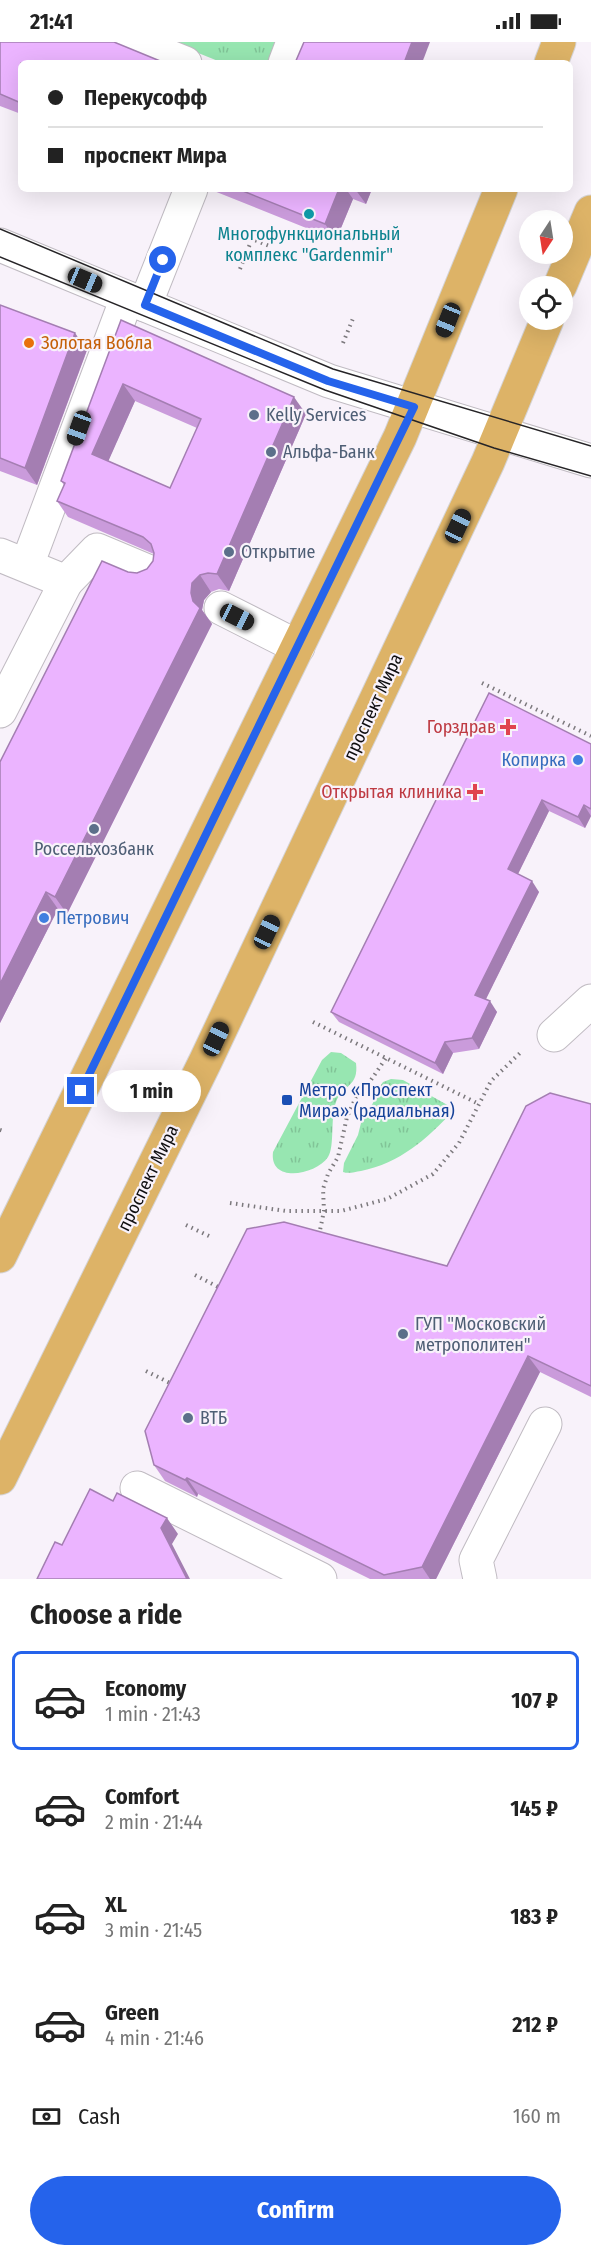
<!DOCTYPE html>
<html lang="en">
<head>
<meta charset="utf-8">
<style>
	body { margin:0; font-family:"Fira Sans Condensed",sans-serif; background:#f6f6f6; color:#222; height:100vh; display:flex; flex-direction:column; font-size:22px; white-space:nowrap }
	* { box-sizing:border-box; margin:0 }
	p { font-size:20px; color:#767676 }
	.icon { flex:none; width:33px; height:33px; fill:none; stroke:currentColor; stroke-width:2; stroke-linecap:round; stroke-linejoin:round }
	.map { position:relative; height:1537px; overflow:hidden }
	.sheet { display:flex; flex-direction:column; background:#fff; flex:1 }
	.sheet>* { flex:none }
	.banner { position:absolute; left:18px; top:18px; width:555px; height:132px; border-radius:9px; box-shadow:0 6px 24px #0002; display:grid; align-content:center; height:132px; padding:0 30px; background:#fff }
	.needle { width:39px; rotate:192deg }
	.controls { position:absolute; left:519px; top:168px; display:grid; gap:12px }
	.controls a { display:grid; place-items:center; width:54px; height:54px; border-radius:50%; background:#fff; box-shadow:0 6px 24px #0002; font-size:30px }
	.end { position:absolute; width:27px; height:27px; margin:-14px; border:8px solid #2563eb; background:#fff; box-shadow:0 0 0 3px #fff }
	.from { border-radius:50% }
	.bubble { position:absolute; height:42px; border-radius:21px; background:#fff; box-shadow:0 6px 24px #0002; font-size:20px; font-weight:700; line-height:42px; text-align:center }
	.car { position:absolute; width:18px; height:36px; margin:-18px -9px; border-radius:8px; box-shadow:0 0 4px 2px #0007; background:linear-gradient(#222 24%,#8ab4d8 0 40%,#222 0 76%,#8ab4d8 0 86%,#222 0) }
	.banner b { display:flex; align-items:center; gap:21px; height:57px; font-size:22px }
	.banner b+b { border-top:2px solid #e0e0e0 }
	.banner i { width:15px; height:15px; background:#222 }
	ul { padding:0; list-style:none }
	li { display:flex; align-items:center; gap:18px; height:99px; margin:0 12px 9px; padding:0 18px; border:3px solid transparent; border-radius:9px }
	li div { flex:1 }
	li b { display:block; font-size:22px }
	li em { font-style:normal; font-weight:700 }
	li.on { border-color:#2563eb }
	li>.icon { width:54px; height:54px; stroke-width:1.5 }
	h2 { padding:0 30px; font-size:27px; line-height:72px }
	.pay { display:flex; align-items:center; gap:15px; height:66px; padding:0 30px; font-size:22px }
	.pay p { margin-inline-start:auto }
	.primary-button { display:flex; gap:12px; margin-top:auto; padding:12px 30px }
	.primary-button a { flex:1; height:69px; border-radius:36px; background:#2563eb; color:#fff; font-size:24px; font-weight:700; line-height:69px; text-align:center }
	.status { display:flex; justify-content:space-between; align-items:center; height:42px; padding:0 30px; background:#fff; direction:ltr }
	.status svg { height:16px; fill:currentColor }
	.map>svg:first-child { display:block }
	.grass { fill:url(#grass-tufts) }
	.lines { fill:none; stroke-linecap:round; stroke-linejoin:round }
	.minor-casing { stroke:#c0bbc2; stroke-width:35 }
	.major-casing { stroke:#d4d3d4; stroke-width:35 }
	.path { stroke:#7c797d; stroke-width:4; stroke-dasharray:1.5 4.5; stroke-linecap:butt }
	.minor { stroke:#fff; stroke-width:33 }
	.major { stroke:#ddb367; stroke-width:33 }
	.tram { stroke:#262427; stroke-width:1.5 }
	.wall { fill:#ca9bdb; fill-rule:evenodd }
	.shaded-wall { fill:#a47eb2 }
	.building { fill:#ebb4ff; stroke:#a47eb2; stroke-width:1.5; fill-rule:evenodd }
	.route { stroke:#2563eb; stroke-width:8 }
	.culture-dot { fill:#0f9aa8; stroke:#f8f2fa; stroke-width:2 }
	.food-dot { fill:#e8710a; stroke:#f8f2fa; stroke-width:2 }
	.service-dot { fill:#5c6f8a; stroke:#f8f2fa; stroke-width:2 }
	.health-dot { fill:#e0444e; stroke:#f8f2fa; stroke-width:2 }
	.shop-dot { fill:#3f7fe0; stroke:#f8f2fa; stroke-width:2 }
	.transit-dot { fill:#1a4fb4; stroke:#f8f2fa; stroke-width:2 }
	.labels { text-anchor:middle; stroke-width:4.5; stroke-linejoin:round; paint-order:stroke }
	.culture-label { font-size:18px; fill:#0d838f; stroke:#f8f2fa }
	.food-label { font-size:18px; fill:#c56008; stroke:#f8f2fa; text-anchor:start }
	.service-label { font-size:18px; fill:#4e5e75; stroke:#f8f2fa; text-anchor:start }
	.street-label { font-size:18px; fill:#0e0d0f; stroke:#f8f2fa }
	.health-label { font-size:18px; fill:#be3a42; stroke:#f8f2fa; text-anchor:end }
	.shop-label { font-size:18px; fill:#366cbe; stroke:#f8f2fa; text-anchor:end }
	.transit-label { font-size:18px; fill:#164399; stroke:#f8f2fa; text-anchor:start }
</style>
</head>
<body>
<div class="status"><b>21:41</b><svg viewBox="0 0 49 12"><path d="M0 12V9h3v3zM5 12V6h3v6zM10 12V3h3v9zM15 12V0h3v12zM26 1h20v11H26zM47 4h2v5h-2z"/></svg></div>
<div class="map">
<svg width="591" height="1537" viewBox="0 0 591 1537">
	<defs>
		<pattern id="grass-tufts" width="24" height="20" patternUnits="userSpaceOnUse" patternTransform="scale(1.5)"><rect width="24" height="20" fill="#97e6b1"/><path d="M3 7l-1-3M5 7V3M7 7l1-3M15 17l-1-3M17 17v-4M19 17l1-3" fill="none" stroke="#81c497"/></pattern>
	</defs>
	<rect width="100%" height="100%" fill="#f8f2fa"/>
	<g class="grass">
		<polygon points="171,0 278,0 270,21 223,21"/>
		<path d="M331,1010L341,1011L356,1021C359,1045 343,1042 336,1060C330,1076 335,1104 328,1115C316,1133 269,1142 273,1110L322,1018Z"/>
		<path d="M391,1037L403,1038L451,1065L453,1069C427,1097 400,1121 361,1129C354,1130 349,1132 343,1130L344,1121L358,1093L362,1077L373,1061L377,1049L383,1040Z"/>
	</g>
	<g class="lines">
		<g class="minor-casing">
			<g id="minor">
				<polyline points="132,0 185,21"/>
				<polyline points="285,21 293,0"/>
				<polyline points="0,203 329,339 591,419"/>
				<polyline points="145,263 191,147"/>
				<polyline points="0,513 66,540 0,669"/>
				<polyline points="27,523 127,256"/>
				<polyline points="66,540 97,508 147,529"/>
				<polyline points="221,566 298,605"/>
				<polyline points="554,993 591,959"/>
				<polyline points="137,1446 320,1537"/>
				<polyline points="480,1537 476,1518 545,1382"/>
			</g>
		</g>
		<g class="major-casing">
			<g id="major">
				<polyline points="551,21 559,0"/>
				<polyline points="560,244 591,170"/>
				<polyline points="0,1214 400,395 501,147"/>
				<polyline points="0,1436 206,1018 488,420 547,278"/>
			</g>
		</g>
		<g class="path">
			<polyline points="240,227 252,197 272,205"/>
			<polyline points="343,301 354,274"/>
			<polyline points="482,641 591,694"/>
			<polyline points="313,980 479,1062"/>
			<polyline points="0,1088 3,1089"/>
			<polyline points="230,1161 286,1169 341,1169 387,1157 433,1132 459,1101 491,1039 520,1011"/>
			<polyline points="186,1183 213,1196"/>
			<polyline points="319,1193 324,1169 323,1147 328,1132 338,1115 347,1075 356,1055 371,1038 386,1016"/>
			<polyline points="195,1233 220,1246"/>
			<polyline points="146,1329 172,1342"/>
		</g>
		<use href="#minor" class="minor"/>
		<use href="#major" class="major"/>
		<g class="tram">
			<polyline points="0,187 333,327 591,404"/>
			<polyline points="0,215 325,348 494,406 591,434"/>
		</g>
	</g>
	<g class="wall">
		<polygon points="0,0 21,21 21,72 0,64"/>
		<polygon points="209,147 372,147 366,162 353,157 336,198"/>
		<polygon points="0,263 87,308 37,443 0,429"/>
		<path d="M121,278L306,372L229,549L219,547L211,550L204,558L202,568L212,582L67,872L58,867L0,981V720L128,530L137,531L147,527L153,519L154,512L68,475L57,459L64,443L61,439ZM135,359L197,386L170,446L108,419Z"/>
		<polygon points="591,702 591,774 585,786 549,769 518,832 539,850 486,957 497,970 479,1007 453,1011 443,1032 339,980 331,970"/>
		<polygon points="591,1062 591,1355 540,1330 436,1537 370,1537 198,1452 197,1455 165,1439 154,1423 447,1224"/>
	</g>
	<g class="shaded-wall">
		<polygon points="412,0 430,0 422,21 404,21"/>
		<polygon points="339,147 346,147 353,157 336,198 325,182"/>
		<polygon points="355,147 372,147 366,162"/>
		<polygon points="75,291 87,308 37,443 25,426"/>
		<polygon points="123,342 135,359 104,429 92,412"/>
		<polygon points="294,355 306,372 229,549 217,532"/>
		<polygon points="200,533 211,550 204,558 202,568 212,582 67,872 55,855 193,559 191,551 192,541"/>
		<polygon points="542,758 549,769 515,838 508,827"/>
		<polygon points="584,763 591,774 585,786 578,775"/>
		<polygon points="532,839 539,850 483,963 475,953"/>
		<polygon points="46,850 58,867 0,981 0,942"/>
		<polygon points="490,959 497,970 479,1007 472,996"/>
		<polygon points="445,1000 453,1011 443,1032 435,1021"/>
		<polygon points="528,1314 540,1330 436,1537 430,1537 422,1525"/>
		<polygon points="187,1436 198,1452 197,1455 185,1438"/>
		<polygon points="167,1476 178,1492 172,1502 190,1537 187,1537 161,1486"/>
	</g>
	<g class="building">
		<polygon points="0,0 114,0 165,21 21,21 21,61 0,52"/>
		<polygon points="304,0 412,0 404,21 295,21"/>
		<polygon points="238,147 339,147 325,182"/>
		<polygon points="0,263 75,291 25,426 0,416"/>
		<path d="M121,278L294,355L217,532L208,531L200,533L192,541L191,551L193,559L200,566L55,855L46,850L0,942V720L102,519L128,530L137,531L147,527L153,519L154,511L151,502L143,495L57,459L65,441L61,439ZM123,342L201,377L170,446L92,412Z"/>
		<polygon points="489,651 591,702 591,767 584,763 578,775 542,758 508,827 532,839 475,953 490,959 472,996 445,1000 435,1021 331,970"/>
		<polygon points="550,1051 591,1062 591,1344 528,1314 422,1525 384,1533 187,1436 185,1438 154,1423 145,1389 247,1187 284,1180 447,1224 526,1064"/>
		<polygon points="90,1447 113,1459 117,1451 167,1476 161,1486 187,1537 37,1537 55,1500 62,1503"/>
	</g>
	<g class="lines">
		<polyline class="route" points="81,1049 414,365 328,339 145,263 163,218"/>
	</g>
	<circle class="culture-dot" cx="309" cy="172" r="6"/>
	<circle class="food-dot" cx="29" cy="301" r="6"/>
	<g class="service-dot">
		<circle cx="254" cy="373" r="6"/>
		<circle cx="271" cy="410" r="6"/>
		<circle cx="229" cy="510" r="6"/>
		<circle cx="94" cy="787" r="6"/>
		<circle cx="403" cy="1292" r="6"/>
		<circle cx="188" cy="1376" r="6"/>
	</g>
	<g class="health-dot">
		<path d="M505 676h6v6h6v6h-6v6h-6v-6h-6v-6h6z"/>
		<path d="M472 741h6v6h6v6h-6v6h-6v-6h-6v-6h6z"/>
	</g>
	<g class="shop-dot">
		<circle cx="578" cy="718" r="6"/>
		<circle cx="44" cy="876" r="6"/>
	</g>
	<rect class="transit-dot" x="281" y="1052" width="12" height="12" rx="3"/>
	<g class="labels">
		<g class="culture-label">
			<text x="309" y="198">Многофункциональный<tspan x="309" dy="21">комплекс "Gardenmir"</tspan></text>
		</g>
		<g class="food-label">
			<text x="41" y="307">Золотая Вобла</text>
		</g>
		<g class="service-label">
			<text x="266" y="379">Kelly Services</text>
			<text x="283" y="416">Альфа-Банк</text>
			<text x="241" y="516">Открытие</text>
			<text x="94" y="813" text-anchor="middle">Россельхозбанк</text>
			<text x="415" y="1288">ГУП "Московский<tspan x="415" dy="21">метрополитен"</tspan></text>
			<text x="200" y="1382">ВТБ</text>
		</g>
		<g class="street-label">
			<text transform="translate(373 665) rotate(-65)" y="6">проспект Мира</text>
			<text transform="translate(148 1136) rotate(-64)" y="6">проспект Мира</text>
		</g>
		<g class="health-label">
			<text x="496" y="691">Горздрав</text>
			<text x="462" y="756">Открытая клиника</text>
		</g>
		<g class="shop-label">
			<text x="566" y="724">Копирка</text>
			<text x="56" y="882" text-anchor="start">Петрович</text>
		</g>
		<g class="transit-label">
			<text x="299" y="1054">Метро «Проспект<tspan x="299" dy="21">Мира» (радиальная)</tspan></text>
		</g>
	</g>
</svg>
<div class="controls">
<a><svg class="needle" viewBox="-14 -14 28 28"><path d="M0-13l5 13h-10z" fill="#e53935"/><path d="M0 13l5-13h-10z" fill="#767676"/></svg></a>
<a><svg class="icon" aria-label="locate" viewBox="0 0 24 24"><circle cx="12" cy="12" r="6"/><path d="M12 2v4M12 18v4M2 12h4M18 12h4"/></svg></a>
</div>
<i class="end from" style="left:163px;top:218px"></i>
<i class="end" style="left:81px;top:1049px"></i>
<div class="bubble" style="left:102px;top:1028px;width:99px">1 min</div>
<i class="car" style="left:85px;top:238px;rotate:113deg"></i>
<i class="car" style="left:448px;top:278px;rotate:202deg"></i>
<i class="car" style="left:79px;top:386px;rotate:200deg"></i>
<i class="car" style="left:458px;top:484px;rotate:25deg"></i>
<i class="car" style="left:237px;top:575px;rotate:117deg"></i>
<i class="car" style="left:267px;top:890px;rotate:25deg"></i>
<i class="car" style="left:216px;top:997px;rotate:25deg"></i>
<div class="banner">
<b><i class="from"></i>Перекусофф</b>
<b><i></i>проспект Мира</b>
</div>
</div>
<section class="sheet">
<h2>Choose a ride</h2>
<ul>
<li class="on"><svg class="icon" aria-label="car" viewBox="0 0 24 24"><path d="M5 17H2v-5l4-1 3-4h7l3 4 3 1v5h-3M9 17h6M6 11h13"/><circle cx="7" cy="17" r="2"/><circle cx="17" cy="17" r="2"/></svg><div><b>Economy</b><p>1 min · 21:43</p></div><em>107 ₽</em></li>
<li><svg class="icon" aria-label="car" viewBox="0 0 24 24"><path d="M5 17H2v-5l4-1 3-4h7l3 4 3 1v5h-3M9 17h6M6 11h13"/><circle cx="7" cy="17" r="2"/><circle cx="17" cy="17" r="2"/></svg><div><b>Comfort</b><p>2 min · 21:44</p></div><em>145 ₽</em></li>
<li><svg class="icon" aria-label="car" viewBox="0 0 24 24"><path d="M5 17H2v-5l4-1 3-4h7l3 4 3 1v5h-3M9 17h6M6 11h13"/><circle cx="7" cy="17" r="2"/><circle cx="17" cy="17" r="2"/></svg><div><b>XL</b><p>3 min · 21:45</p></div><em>183 ₽</em></li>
<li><svg class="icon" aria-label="car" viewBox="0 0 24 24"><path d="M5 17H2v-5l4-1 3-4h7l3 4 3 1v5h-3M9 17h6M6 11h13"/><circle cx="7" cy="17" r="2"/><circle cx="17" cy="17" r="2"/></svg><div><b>Green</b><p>4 min · 21:46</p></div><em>212 ₽</em></li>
</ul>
<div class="pay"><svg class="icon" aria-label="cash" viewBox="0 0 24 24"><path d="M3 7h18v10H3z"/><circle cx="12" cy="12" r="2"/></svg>Cash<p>160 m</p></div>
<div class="primary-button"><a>Confirm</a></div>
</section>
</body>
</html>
